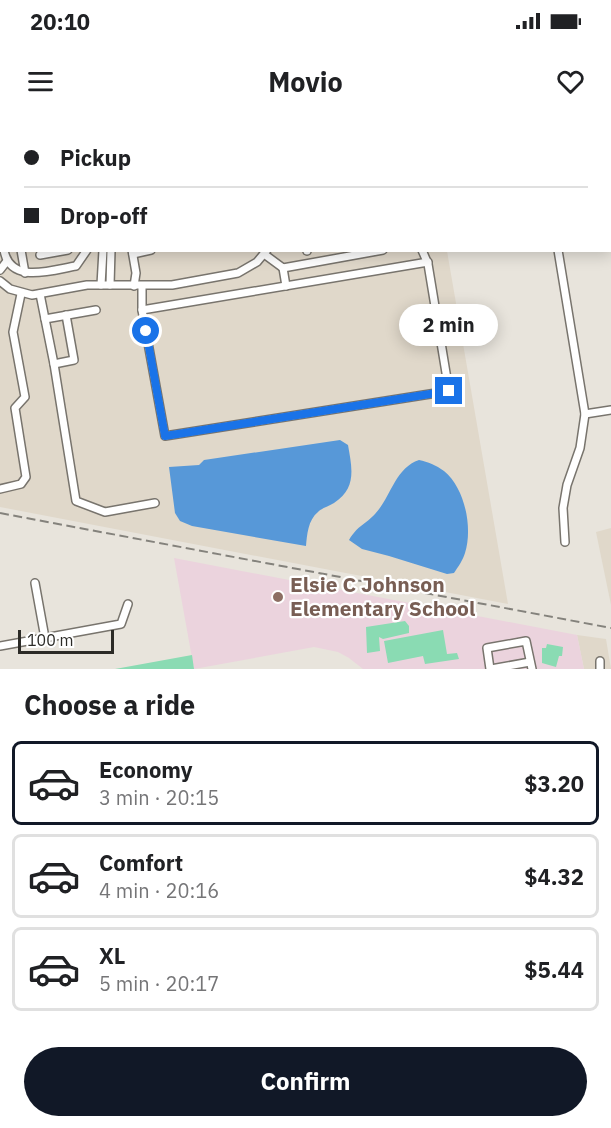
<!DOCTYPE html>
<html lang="en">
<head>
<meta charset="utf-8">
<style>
	body { margin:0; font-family:"IBM Plex Sans",sans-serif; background:#f6f6f6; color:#202124; height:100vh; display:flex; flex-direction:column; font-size:22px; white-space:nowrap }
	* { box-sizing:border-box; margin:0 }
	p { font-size:20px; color:#757577 }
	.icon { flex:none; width:33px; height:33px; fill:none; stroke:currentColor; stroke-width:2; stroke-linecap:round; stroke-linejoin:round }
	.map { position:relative; height:549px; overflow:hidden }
	.panel { display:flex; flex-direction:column; background:#fff; flex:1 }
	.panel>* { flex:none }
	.top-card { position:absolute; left:0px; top:0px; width:612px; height:132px; box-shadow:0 3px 15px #0003; display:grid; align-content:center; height:132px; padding:0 24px; background:#fff }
	.scale { position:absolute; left:18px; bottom:15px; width:96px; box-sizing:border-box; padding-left:6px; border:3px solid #2c2b27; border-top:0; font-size:16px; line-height:21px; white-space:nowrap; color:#2c2b27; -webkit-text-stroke:4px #fff; paint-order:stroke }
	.end { position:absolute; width:27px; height:27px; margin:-14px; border:8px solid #1a73e8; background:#fff; box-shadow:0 0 0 3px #fff }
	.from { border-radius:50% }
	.bubble { position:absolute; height:42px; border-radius:21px; background:#fff; box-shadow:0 3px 15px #0003; font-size:20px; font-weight:800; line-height:42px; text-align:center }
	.top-card b { display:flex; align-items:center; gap:21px; height:57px; font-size:22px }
	.top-card b+b { border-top:2px solid #e0e0e0 }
	.top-card i { width:15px; height:15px; background:#202124 }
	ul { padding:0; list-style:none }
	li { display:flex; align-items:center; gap:18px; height:84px; margin:0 12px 9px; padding:0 12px; border:3px solid #e0e0e0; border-radius:9px }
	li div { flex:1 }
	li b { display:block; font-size:22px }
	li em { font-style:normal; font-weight:800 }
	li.selected { border-color:#111827 }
	li>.icon { width:54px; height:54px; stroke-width:1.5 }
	h2 { padding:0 24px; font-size:27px; line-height:72px }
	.button { display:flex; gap:12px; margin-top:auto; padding:12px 24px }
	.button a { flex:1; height:69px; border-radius:36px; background:#111827; color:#fff; font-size:24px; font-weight:800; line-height:69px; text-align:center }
	.status { display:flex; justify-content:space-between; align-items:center; height:42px; padding:0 30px; background:#fff; direction:ltr }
	.status svg { height:16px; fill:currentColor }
	header { display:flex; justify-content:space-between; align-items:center; height:78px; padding:0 24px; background:#fff; font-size:27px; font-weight:800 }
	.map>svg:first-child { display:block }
	.built { fill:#e0d8ca }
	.education { fill:#ebd3dd }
	.green { fill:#8adbb3 }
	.water { fill:#5798d8 }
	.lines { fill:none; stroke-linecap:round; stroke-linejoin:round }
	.minor-casing { stroke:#78746d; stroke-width:10 }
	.minor { stroke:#fff; stroke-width:7 }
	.rail { stroke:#84827c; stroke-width:2; stroke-dasharray:9 4.5; stroke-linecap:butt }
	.route { stroke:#1a73e8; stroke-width:8 }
	.education-dot { fill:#8d6e63; stroke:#fff; stroke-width:2 }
	.labels { text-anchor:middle; stroke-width:4.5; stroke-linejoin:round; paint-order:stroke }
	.education-label { font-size:21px; font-weight:bold; fill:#785e54; stroke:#fff; text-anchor:start }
</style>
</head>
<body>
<div class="status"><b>20:10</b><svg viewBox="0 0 49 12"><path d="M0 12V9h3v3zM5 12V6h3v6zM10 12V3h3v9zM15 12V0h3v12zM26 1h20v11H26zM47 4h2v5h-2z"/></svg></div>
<header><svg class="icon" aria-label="menu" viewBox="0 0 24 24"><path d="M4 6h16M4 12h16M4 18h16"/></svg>Movio<svg class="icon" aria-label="heart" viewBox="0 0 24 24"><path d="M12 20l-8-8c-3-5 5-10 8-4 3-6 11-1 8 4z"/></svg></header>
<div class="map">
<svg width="611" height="549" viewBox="0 0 611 549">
	<rect width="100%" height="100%" fill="#e8e4dc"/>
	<g class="built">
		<polygon points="0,0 424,0 424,1 2,2 2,130 447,131 508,484 0,387"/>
		<polygon points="611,408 611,485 596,412"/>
		<polygon points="577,515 606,519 611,549 584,549"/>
	</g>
	<polygon class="education" points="174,438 577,515 584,549 363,549 349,538 338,532 314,527 194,549"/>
	<g class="green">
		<polygon points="405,501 409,506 409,513 383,519 379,517 380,531 367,533 366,507"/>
		<polygon points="443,510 447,534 457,533 459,539 425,544 423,536 388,543 384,521"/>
		<polygon points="547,524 563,527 562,536 559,536 556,547 542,543 542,528 546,528"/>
		<polygon points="192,535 194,549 115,549"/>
	</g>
	<g class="water">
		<path d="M340,320L348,325C352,348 357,368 334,383C329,386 322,388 318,392C308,400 307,415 306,426L192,406L180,401L175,393L169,347L199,345L204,340Z"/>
		<path d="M419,340C428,342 436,345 444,351C465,368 473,408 465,433C463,440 458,447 454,453L447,454L389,436L362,429L349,420C358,405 366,404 375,394C391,377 395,348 419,340Z"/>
	</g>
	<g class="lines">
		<g class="minor-casing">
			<g id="minor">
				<polyline points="92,0 92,2"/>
				<polyline points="110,0 111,2"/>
				<polyline points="234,0 235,2"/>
				<polyline points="260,0 260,2"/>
				<polyline points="285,0 285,2"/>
				<polyline points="303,0 303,2"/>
				<polyline points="403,0 403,2"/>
				<polyline points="536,0 536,2"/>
				<polyline points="0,82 2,81"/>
				<polyline points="0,106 2,115"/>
				<polyline points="0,122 2,122"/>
				<path d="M4,130C10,165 52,150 76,146L87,130"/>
				<polyline points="21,130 25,153"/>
				<polyline points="132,130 136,153 134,166"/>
				<polyline points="307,130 307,131"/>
				<polyline points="558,130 585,294 580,328 567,365 563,388 565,422"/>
				<polyline points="133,134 151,130"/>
				<polyline points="264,134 283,148 383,130"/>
				<polyline points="40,135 68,130"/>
				<polyline points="283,148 286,166"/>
				<polyline points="0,150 7,141"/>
				<polyline points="0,161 10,169 32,175 87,165 172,165 238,153 257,142 267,130"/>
				<polyline points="101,165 103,130"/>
				<polyline points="110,165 111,130"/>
				<polyline points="142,167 142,190 165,316 449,271 428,144 422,130"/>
				<polyline points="40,174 54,244 76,381 105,392 155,383"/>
				<polyline points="142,190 428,142"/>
				<polyline points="45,199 96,190"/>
				<polyline points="54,244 74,240 66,195"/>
				<polyline points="585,294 611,290"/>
				<polyline points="0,369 21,364 26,357 15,288 25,277 13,212 21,174"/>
				<polyline points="35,463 45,518"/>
				<polyline points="0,526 121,504 128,484"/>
				<polyline points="600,541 600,549"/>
				<polyline points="490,549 487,528 526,521 532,549"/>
				<polyline points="491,549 530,542"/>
			</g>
		</g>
		<use href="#minor" class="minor"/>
		<polyline class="rail" points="0,393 611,508"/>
	</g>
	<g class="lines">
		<polyline class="route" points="146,211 165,316 449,271"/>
	</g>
	<circle class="education-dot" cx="278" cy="477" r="6"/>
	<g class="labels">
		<g class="education-label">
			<text x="290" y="472">Elsie C Johnson<tspan x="290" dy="24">Elementary School</tspan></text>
		</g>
	</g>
</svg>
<div class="scale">100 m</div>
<i class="end from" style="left:146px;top:211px"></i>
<i class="end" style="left:449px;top:271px"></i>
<div class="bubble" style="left:399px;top:184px;width:99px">2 min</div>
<div class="top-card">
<b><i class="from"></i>Pickup</b>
<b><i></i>Drop-off</b>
</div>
</div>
<section class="panel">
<h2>Choose a ride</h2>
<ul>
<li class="selected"><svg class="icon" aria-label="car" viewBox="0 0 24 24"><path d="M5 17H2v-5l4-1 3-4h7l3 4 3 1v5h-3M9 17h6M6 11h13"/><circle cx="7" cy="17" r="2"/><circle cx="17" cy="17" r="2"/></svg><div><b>Economy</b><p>3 min · 20:15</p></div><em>$3.20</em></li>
<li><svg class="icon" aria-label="car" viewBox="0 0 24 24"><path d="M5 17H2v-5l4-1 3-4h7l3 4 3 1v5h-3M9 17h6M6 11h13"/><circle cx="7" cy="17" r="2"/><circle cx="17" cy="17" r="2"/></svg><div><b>Comfort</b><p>4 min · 20:16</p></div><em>$4.32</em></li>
<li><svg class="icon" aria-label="car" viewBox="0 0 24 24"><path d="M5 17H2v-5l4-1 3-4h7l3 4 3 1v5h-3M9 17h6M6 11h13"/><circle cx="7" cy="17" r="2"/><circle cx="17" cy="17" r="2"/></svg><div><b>XL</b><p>5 min · 20:17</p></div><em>$5.44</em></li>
</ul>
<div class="button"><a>Confirm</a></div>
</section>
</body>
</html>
